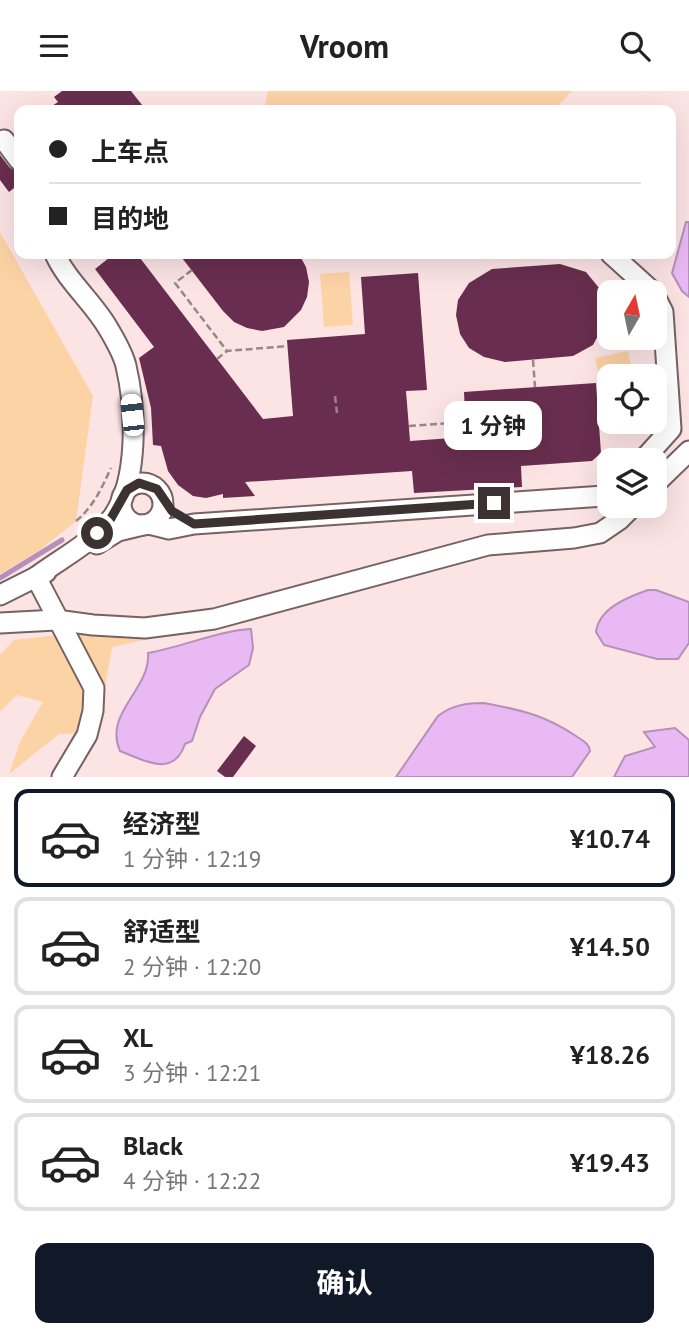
<!DOCTYPE html>
<html lang="zh">
<head>
<meta charset="utf-8">
<style>
	body { margin:0; font-family:"PT Sans","Noto Sans SC",sans-serif; background:#f2f2f2; color:#222; height:100vh; display:flex; flex-direction:column; font-size:26px; white-space:nowrap }
	* { box-sizing:border-box; margin:0 }
	p { font-size:23px; color:#767676 }
	.icon { flex:none; width:38px; height:38px; fill:none; stroke:currentColor; stroke-width:2; stroke-linecap:round; stroke-linejoin:round }
	.map { position:relative; height:686px; overflow:hidden }
	.details { display:flex; flex-direction:column; background:#fff; flex:1 }
	.details>* { flex:none }
	.banner { position:absolute; left:14px; top:14px; width:662px; height:154px; border-radius:14px; box-shadow:0 7px 28px #0002; display:grid; align-content:center; height:154px; padding:0 35px; background:#fff }
	.needle { width:46px; rotate:9deg }
	.controls { position:absolute; left:597px; top:189px; display:grid; gap:14px }
	.controls a { display:grid; place-items:center; width:70px; height:70px; border-radius:14px; background:#fff; box-shadow:0 7px 28px #0002; font-size:35px }
	.end { position:absolute; width:32px; height:32px; margin:-16px; border:9px solid #3c3233; background:#fff; box-shadow:0 0 0 4px #fff }
	.from { border-radius:50% }
	.bubble { position:absolute; height:49px; border-radius:14px; background:#fff; box-shadow:0 7px 28px #0002; font-size:23px; font-weight:700; line-height:49px; text-align:center }
	.car { position:absolute; width:21px; height:42px; margin:-21px -10px; border-radius:9px; box-shadow:0 0 5px 2px #0007; background:linear-gradient(#fff 24%,#345 0 40%,#fff 0 76%,#345 0 86%,#fff 0) }
	.banner b { display:flex; align-items:center; gap:24px; height:66px; font-size:26px }
	.banner b+b { border-top:2px solid #e0e0e0 }
	.banner i { width:18px; height:18px; background:#222 }
	ul { padding:12px 0 0; list-style:none }
	li { display:flex; align-items:center; gap:21px; height:98px; margin:0 14px 10px; padding:0 21px; border:4px solid #e0e0e0; border-radius:14px }
	li div { flex:1 }
	li b { display:block; font-size:26px }
	li em { font-style:normal; font-weight:700 }
	li.active { border-color:#111827 }
	li>.icon { width:63px; height:63px; stroke-width:1.5 }
	.button { display:flex; gap:14px; margin-top:auto; padding:14px 35px }
	.button a { flex:1; height:80px; border-radius:14px; background:#111827; color:#fff; font-size:28px; font-weight:700; line-height:80px; text-align:center }
	header { display:flex; justify-content:space-between; align-items:center; height:91px; padding:0 35px; background:#fff; font-size:32px; font-weight:700 }
	.map>svg:first-child { display:block }
	.green { fill:#fcd3a5 }
	.water { fill:#e9b9f3; stroke:#b590b9; stroke-width:2 }
	.lines { fill:none; stroke-linecap:round; stroke-linejoin:round }
	.stream { stroke:#b590b9; stroke-width:5 }
	.building { fill:#692e4f }
	.minor-casing { stroke:#766263; stroke-width:23 }
	.path { stroke:#988788; stroke-width:2.5; stroke-dasharray:7 3.5; stroke-linecap:butt }
	.minor { stroke:#fff; stroke-width:19 }
	.route { stroke:#3c3233; stroke-width:9 }
</style>
</head>
<body>
<header><svg class="icon" aria-label="menu" viewBox="0 0 24 24"><path d="M4 6h16M4 12h16M4 18h16"/></svg>Vroom<svg class="icon" aria-label="search" viewBox="0 0 24 24"><circle cx="10" cy="10" r="6"/><path d="M15 15l6 6"/></svg></header>
<div class="map">
<svg width="689" height="686" viewBox="0 0 689 686">
	<rect width="100%" height="100%" fill="#fce4e5"/>
	<g class="green">
		<polygon points="268,0 572,0 554,19 264,19"/>
		<polygon points="0,141 93,305 76,430 40,459 0,483"/>
		<polygon points="349,181 353,234 324,236 320,183"/>
		<polygon points="628,260 633,285 609,285 608,328 595,267"/>
		<polygon points="95,540 181,541 112,556 97,642 59,643 9,683 20,651 43,611 17,604 0,621 0,564 14,549"/>
	</g>
	<g class="water">
		<polygon points="686,131 689,131 689,206 682,200 672,182"/>
		<path d="M648,499H656L689,511V552L678,568H657L604,554L596,541C599,517 628,506 648,499Z"/>
		<path d="M251,538L253,557L249,574L215,598L200,626L192,650L185,653C174,686 148,671 120,660C103,622 151,598 148,562C183,556 216,540 251,538Z"/>
		<path d="M484,612C521,619 545,624 576,645C583,650 589,652 590,660L572,686H396L438,625C452,614 467,612 484,612Z"/>
		<polygon points="675,637 689,649 689,686 614,686 625,665 655,656 644,641"/>
	</g>
	<g class="lines">
		<polyline class="stream" points="0,487 62,449"/>
	</g>
	<g class="building">
		<polygon points="62,0 131,0 146,19 46,19 58,11 54,6"/>
		<polygon points="0,64 10,77 19,81 19,93 9,101 0,89"/>
		<polygon points="114,163 137,163 263,328 293,325 287,249 365,243 361,186 418,182 427,299 406,300 410,350 466,346 464,301 596,292 601,362 592,370 521,375 522,396 414,402 412,380 245,391 255,405 223,407 223,403 206,407 193,405 178,394 168,380 161,355 153,354 151,317 139,267 154,256 95,178"/>
		<polygon points="179,163 299,163 306,176 309,191 307,206 301,219 284,236 262,240 247,237 234,231 223,220"/>
		<polygon points="560,173 586,181 604,203 606,230 593,254 573,265 505,271 484,266 469,257 460,243 456,224 458,209 469,192 492,178"/>
		<polygon points="244,645 256,655 233,686 225,686 217,680"/>
	</g>
	<g class="lines">
		<g class="minor-casing">
			<g id="minor">
				<polyline points="4,49 19,69"/>
				<polyline points="611,163 653,201"/>
				<polyline points="643,369 671,338 663,221 654,203"/>
				<circle cx="142" cy="413" r="21"/>
				<polyline points="654,394 689,360"/>
				<polyline points="149,433 169,438 194,433 604,405 609,402"/>
				<polyline points="97,453 118,440 143,434"/>
				<path d="M36,486C60,468 93,451 112,427C139,390 136,318 126,275C123,262 115,249 108,237C93,211 67,190 55,163"/>
				<polyline points="36,486 94,597 93,620 87,644 62,686"/>
				<polyline points="0,504 46,481"/>
				<polyline points="0,532 56,529 93,534 145,537 214,528 488,454 574,447 600,442 619,429 633,415"/>
			</g>
		</g>
		<g class="path">
			<polyline points="192,179 175,192 227,260"/>
			<polyline points="217,268 227,260 288,255"/>
			<polyline points="533,269 535,296"/>
			<polyline points="335,305 337,322"/>
			<polyline points="409,335 465,331"/>
			<path d="M76,430C94,415 101,398 111,377"/>
		</g>
		<use href="#minor" class="minor"/>
	</g>
	<g class="lines">
		<polyline class="route" points="97,442 110,429 127,399 139,392 157,398 172,420 194,433 494,412"/>
	</g>
</svg>
<div class="controls">
<a><svg class="needle" viewBox="-14 -14 28 28"><path d="M0-13l5 13h-10z" fill="#e53935"/><path d="M0 13l5-13h-10z" fill="#767676"/></svg></a>
<a><svg class="icon" aria-label="locate" viewBox="0 0 24 24"><circle cx="12" cy="12" r="6"/><path d="M12 2v4M12 18v4M2 12h4M18 12h4"/></svg></a>
<a><svg class="icon" aria-label="layers" viewBox="0 0 24 24"><path d="M12 4l9 5-9 5-9-5zM3 14l9 5 9-5"/></svg></a>
</div>
<i class="end from" style="left:97px;top:442px"></i>
<i class="end" style="left:494px;top:412px"></i>
<div class="bubble" style="left:444px;top:310px;width:98px">1 分钟</div>
<i class="car" style="left:132px;top:324px;rotate:354deg"></i>
<div class="banner">
<b><i class="from"></i>上车点</b>
<b><i></i>目的地</b>
</div>
</div>
<section class="details">
<ul>
<li class="active"><svg class="icon" aria-label="car" viewBox="0 0 24 24"><path d="M5 17H2v-5l4-1 3-4h7l3 4 3 1v5h-3M9 17h6M6 11h13"/><circle cx="7" cy="17" r="2"/><circle cx="17" cy="17" r="2"/></svg><div><b>经济型</b><p>1 分钟 · 12:19</p></div><em>¥10.74</em></li>
<li><svg class="icon" aria-label="car" viewBox="0 0 24 24"><path d="M5 17H2v-5l4-1 3-4h7l3 4 3 1v5h-3M9 17h6M6 11h13"/><circle cx="7" cy="17" r="2"/><circle cx="17" cy="17" r="2"/></svg><div><b>舒适型</b><p>2 分钟 · 12:20</p></div><em>¥14.50</em></li>
<li><svg class="icon" aria-label="car" viewBox="0 0 24 24"><path d="M5 17H2v-5l4-1 3-4h7l3 4 3 1v5h-3M9 17h6M6 11h13"/><circle cx="7" cy="17" r="2"/><circle cx="17" cy="17" r="2"/></svg><div><b>XL</b><p>3 分钟 · 12:21</p></div><em>¥18.26</em></li>
<li><svg class="icon" aria-label="car" viewBox="0 0 24 24"><path d="M5 17H2v-5l4-1 3-4h7l3 4 3 1v5h-3M9 17h6M6 11h13"/><circle cx="7" cy="17" r="2"/><circle cx="17" cy="17" r="2"/></svg><div><b>Black</b><p>4 分钟 · 12:22</p></div><em>¥19.43</em></li>
</ul>
<div class="button"><a>确认</a></div>
</section>
</body>
</html>
